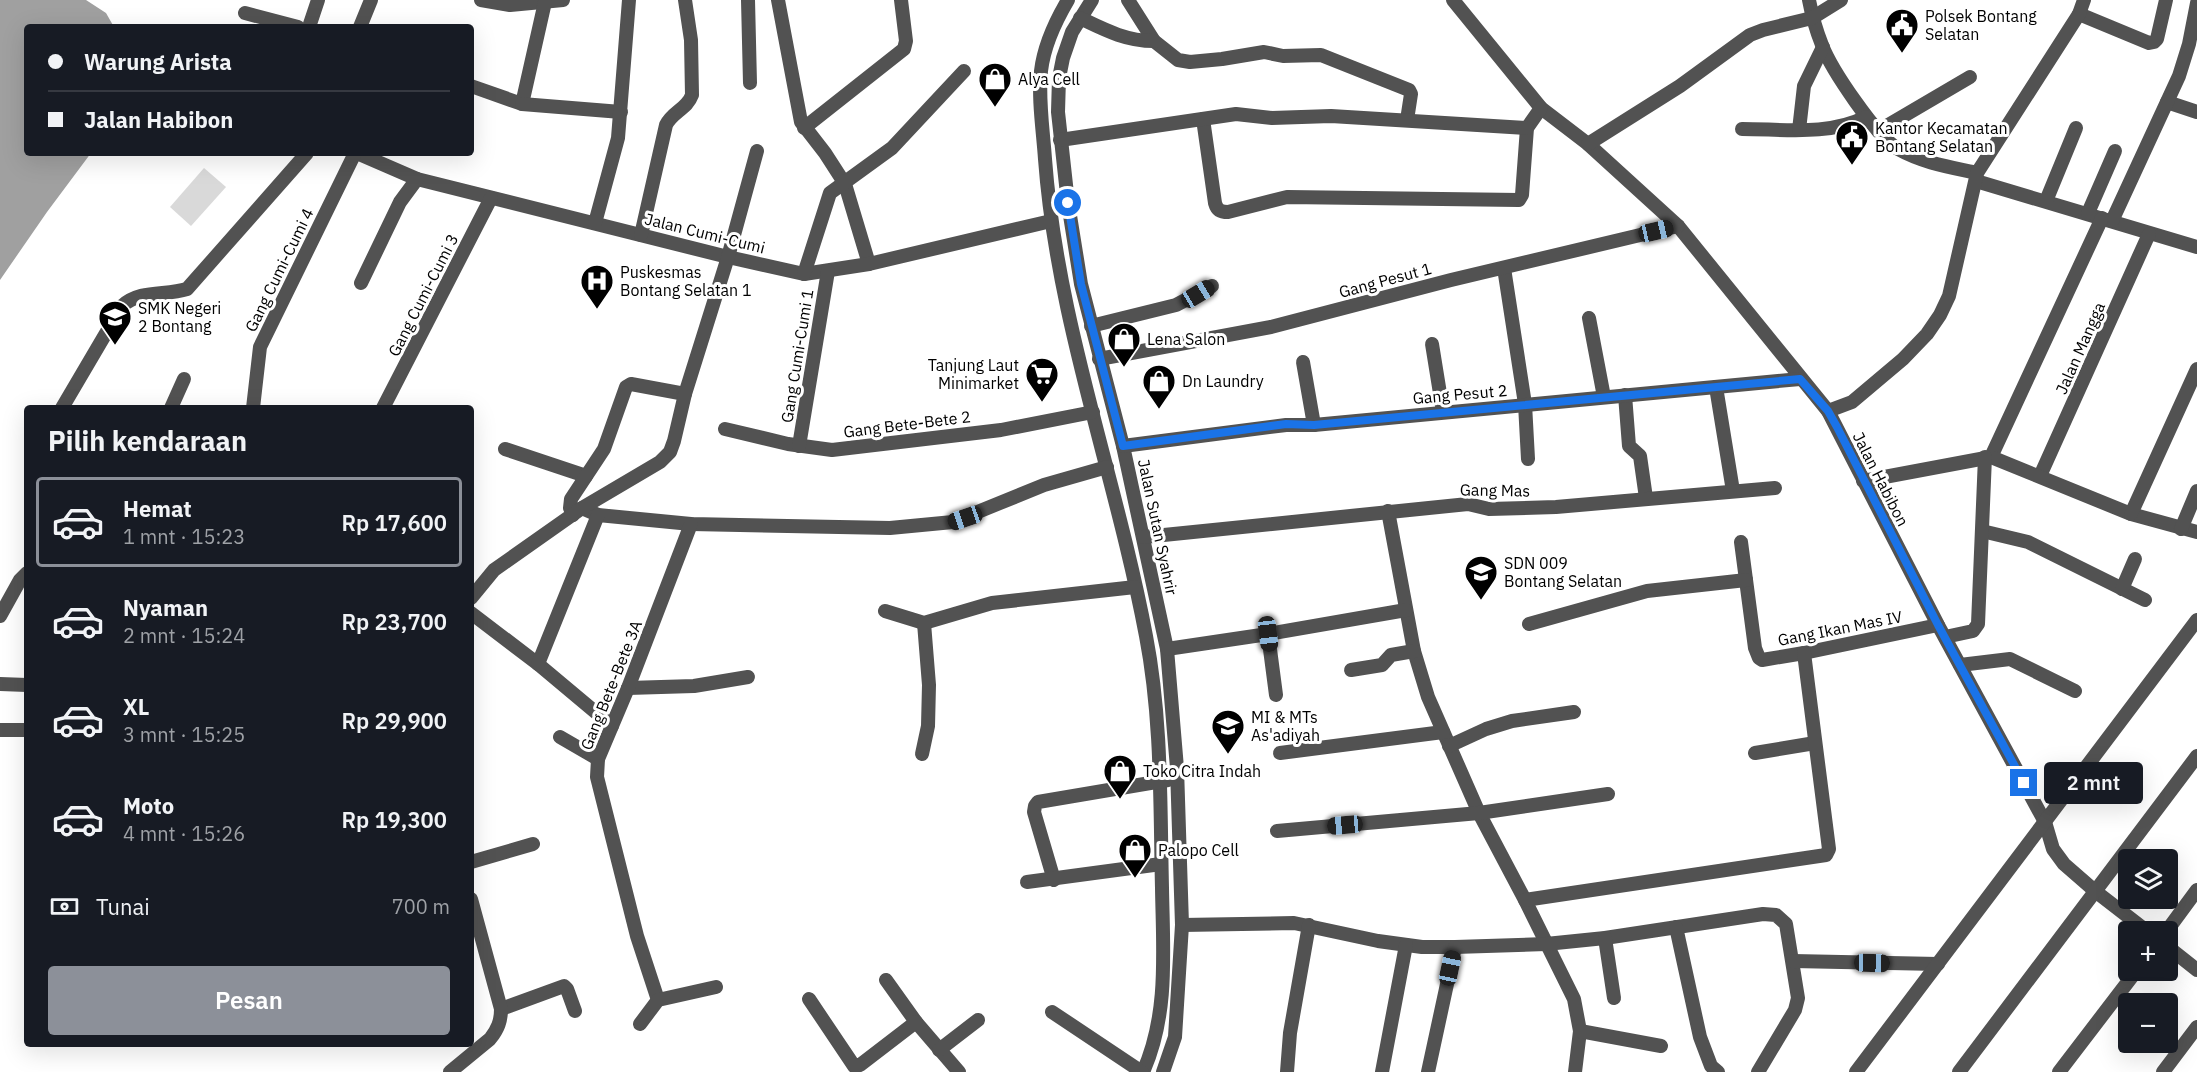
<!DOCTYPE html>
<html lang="id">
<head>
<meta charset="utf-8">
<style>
	body { margin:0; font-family:"IBM Plex Sans",sans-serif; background:#242831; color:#f1f3f6; height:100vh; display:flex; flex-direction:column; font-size:22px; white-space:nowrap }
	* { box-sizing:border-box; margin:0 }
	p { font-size:20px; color:#9ea1a6 }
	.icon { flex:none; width:33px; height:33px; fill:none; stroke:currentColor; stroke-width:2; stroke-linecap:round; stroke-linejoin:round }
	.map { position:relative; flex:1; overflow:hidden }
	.details { position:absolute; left:24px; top:405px; width:450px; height:642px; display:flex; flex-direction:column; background:#171b24; border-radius:6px; box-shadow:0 6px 24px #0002 }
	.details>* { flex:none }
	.banner { position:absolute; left:24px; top:24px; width:450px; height:132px; border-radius:6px; box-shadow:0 6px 24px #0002; display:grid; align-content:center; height:132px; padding:0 24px; background:#171b24 }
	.fabs { position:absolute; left:2118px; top:849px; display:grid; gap:12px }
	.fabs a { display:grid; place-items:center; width:60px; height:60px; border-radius:6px; background:#171b24; box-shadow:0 6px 24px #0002; font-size:30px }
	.end { position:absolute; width:27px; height:27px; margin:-14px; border:8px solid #1a73e8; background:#fff; box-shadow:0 0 0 3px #fff }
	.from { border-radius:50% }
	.bubble { position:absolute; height:42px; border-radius:6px; background:#171b24; box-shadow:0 6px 24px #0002; font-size:20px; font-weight:600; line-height:42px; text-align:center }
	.car { position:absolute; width:18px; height:36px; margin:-18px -9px; border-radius:8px; box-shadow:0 0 4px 2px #0007; background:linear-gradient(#222 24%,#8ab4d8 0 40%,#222 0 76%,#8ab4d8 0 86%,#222 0) }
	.banner b { display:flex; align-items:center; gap:21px; height:57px; font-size:22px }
	.banner b+b { border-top:2px solid #363941 }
	.banner i { width:15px; height:15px; background:#f1f3f6 }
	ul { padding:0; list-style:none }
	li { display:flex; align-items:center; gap:18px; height:90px; margin:0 12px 9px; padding:0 12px; border:3px solid transparent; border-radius:6px }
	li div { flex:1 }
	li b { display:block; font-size:22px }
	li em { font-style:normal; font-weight:600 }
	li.current { border-color:#8c9099 }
	li>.icon { width:54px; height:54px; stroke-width:1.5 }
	h2 { padding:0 24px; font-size:27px; line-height:72px }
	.pay { display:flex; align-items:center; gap:15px; height:66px; padding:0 24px; font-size:22px }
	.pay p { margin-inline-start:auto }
	.button { display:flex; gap:12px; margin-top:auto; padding:12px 24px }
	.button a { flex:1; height:69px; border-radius:6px; background:#8c9099; color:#fff; font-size:24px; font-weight:600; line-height:69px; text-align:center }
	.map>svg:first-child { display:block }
	.green { fill:#d9d9d9 }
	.water { fill:#a0a0a0 }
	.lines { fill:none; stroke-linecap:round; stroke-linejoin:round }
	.minor { stroke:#525252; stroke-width:14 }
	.route { stroke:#1a73e8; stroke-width:8 }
	.labels { text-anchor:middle; stroke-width:6; stroke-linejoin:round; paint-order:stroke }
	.poi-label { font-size:16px; fill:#000; stroke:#fff; text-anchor:start }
	.street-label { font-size:16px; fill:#000; stroke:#fff }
</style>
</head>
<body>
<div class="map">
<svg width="2197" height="1072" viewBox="0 0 2197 1072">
	<rect width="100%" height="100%" fill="#fff"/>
	<polygon class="green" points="204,168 226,187 191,226 170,207"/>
	<polygon class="water" points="0,0 86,0 106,13 114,27 27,27 27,153 91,153 47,212 0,280"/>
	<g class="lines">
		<g class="minor">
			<polyline points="481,0 510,5 563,0"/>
			<polyline points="748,0 750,83"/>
			<polyline points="778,0 801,122 825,153 845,184 869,264"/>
			<path d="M1068,0C1055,22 1044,45 1041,71C1038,99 1043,130 1045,159C1057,322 1116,476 1146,636C1162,719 1160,804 1162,888C1163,951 1169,1014 1143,1072"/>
			<polyline points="1092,0 1072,32 1063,58 1059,78 1058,112 1068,203 1081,284 1123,446 1167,649 1177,768 1182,925 1175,1037 1163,1072"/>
			<polyline points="1128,0 1154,41 1178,60 1190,62 1222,59 1264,52 1283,56 1321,55 1409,90 1411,94 1407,120"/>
			<polyline points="1453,0 1541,108 1588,144 1678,226 1828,411 1938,625 2045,822 2053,849 2064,864 2095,891 2148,932"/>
			<path d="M1809,0C1812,16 1816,30 1822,45C1831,69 1876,136 1898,149C1923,163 1949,167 1977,173"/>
			<polyline points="245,13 298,27"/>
			<polyline points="2079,14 2149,43 2154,42 2157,39 2166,0"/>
			<path d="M1080,18C1105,30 1126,41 1154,41"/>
			<polyline points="309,27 318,0"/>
			<polyline points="360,27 371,0"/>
			<polyline points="471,86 522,104 545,2"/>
			<polyline points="2167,102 2197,112"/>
			<polyline points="522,104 621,112"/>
			<path d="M1203,119L1215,203C1217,210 1220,212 1228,212L1287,197L1519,200L1522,195L1527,128L1541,108"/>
			<polyline points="804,128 904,49 906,41 901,0"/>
			<path d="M1742,129C1783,129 1829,136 1866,117"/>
			<polyline points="1799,130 1804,86 1823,47"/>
			<polyline points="1878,131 1970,77"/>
			<polyline points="1060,140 1236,114 1272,118 1331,116 1527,128"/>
			<polyline points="1588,144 1680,86 1750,35 1763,30 1812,18 1841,0"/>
			<polyline points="357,153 417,179 728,257 804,274 869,264 1051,221"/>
			<polyline points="1976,181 2197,247"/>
			<polyline points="2046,201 2076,128"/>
			<polyline points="2088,213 2115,151"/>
			<polyline points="2112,221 2179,76 2189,44 2197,3"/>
			<polyline points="595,223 618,138 629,0"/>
			<path d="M641,235L666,125C672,112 687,109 692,95L691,40L685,0"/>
			<polyline points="1504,268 1525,404 1528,459"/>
			<polyline points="804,274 830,193 892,148 964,71"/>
			<polyline points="361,283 400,202 417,179"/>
			<polyline points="1589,318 1604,397"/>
			<polyline points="1091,326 1176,305 1212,286"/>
			<polyline points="1432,344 1443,412"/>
			<polyline points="1099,359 1271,327 1451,280 1678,226"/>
			<polyline points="1303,362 1314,425"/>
			<polyline points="1716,387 1733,491"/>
			<polyline points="1625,395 1629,446 1640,456 1646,498"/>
			<path d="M62,408L122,306C141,289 165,296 187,289L307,153"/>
			<polyline points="171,408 184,379"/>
			<polyline points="253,408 260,347 355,153"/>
			<polyline points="383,408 491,198"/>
			<polyline points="1828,411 1852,402 1903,359 1927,334 1940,315 1949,296 1977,173 2079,14 2084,0"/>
			<polyline points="725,429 788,444 832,450 1001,430 1093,412"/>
			<polyline points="799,446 828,271"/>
			<polyline points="1123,446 1286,425 1314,425 1800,379"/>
			<polyline points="505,449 586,476"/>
			<polyline points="1991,457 2102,218"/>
			<polyline points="2040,476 2149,234"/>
			<polyline points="1863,481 1991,457 2131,514 2197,532"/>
			<polyline points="582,508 598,515 691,524 890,528 953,522 1044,485 1107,467"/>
			<polyline points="1388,511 1414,651 1428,697 1479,813 1525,900 1574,999 1580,1031 1575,1072"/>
			<polyline points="2131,514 2197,369"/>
			<polyline points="573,515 570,508 571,499 604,449 626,387 631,384 685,394"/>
			<polyline points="2181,529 2197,491"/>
			<polyline points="1982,531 2028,542 2145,600"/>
			<polyline points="1144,537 1468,504 1489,509 1556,507 1775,488"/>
			<polyline points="1741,542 1755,648 1759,658 1762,660 1804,653 1938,625"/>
			<polyline points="2122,589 2135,559"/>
			<polyline points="471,598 494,570 582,508 660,462 670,452 674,441 685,394 728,257 757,151"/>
			<polyline points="885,611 924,623 992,603 1135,587"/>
			<polyline points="471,613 538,664 612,726"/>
			<polyline points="0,616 20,580 27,573"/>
			<polyline points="1529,624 1647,591 1746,580"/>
			<polyline points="1268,634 1276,695"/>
			<polyline points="1945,637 1973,631 1978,624 1985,457"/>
			<polyline points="1167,649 1268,634 1406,610"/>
			<polyline points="538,664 598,515"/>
			<polyline points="1960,665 2010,659 2075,691"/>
			<polyline points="1351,670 1382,665 1391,655 1414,651"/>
			<polyline points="0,684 27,685"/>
			<polyline points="628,688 694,686 748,677"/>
			<polyline points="0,730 27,730"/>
			<polyline points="560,737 598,759"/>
			<polyline points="1449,746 1486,729 1512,721 1574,712"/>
			<polyline points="1280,753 1443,732"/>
			<polyline points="1755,753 1815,743"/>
			<polyline points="922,754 928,726 929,685 924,623"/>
			<polyline points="1277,831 1479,813 1608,794"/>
			<polyline points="471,862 533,844"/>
			<polyline points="1054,880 1034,812 1035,806 1038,802 1168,780"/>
			<polyline points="1027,882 1161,864"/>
			<polyline points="1525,900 1826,855 1829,849 1804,653"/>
			<polyline points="1182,925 1294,923 1378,941 1422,947 1455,947 1546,944 1605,938 1763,914 1776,915 1786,924 1798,998 1795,1010 1758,1072"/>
			<polyline points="1676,927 1700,1037 1711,1066 1718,1072"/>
			<polyline points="2166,932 2197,890"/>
			<polyline points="1605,938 1614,998"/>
			<polyline points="2168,947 2197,970"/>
			<polyline points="1793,961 1938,964"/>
			<polyline points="886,980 916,1022 959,1072"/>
			<polyline points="809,999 854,1066 860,1065 916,1022"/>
			<polyline points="658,1000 637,936 597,777 598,759 628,688 691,524"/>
			<polyline points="501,1009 564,986 567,989 575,1011"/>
			<polyline points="1052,1012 1142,1072"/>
			<polyline points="640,1024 658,1000 716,987"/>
			<polyline points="1580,1031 1661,1046"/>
			<polyline points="939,1050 978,1020"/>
			<path d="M450,1072L490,1039C498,1029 501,1021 501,1009L471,899"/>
			<polyline points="1287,1072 1290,1033 1309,925"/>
			<polyline points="1382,1072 1406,945"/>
			<polyline points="1428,1072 1455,947"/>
			<polyline points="1856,1072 2197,620"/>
			<polyline points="1959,1072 2197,756"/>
			<polyline points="2059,1072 2137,970"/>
			<polyline points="2163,1072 2197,1027"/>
		</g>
	</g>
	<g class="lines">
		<polyline class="route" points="1068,203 1081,284 1123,446 1286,424 1314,425 1800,379 1828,411 1837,427 1938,625 2024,783"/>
	</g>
	<defs>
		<g id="civic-pin" transform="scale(1.725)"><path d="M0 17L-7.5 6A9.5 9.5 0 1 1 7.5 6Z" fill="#000" stroke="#fff"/><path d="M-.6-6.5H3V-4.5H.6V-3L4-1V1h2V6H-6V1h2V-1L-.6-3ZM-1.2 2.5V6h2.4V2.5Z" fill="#fff"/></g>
		<g id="shop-pin" transform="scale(1.725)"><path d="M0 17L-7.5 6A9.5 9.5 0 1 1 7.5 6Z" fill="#000" stroke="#fff"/><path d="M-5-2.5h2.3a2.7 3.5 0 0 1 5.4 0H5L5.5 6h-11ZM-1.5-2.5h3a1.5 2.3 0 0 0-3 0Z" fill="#fff"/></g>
		<g id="hospital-pin" transform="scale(1.725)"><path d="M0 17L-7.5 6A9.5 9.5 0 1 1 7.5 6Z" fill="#000" stroke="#fff"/><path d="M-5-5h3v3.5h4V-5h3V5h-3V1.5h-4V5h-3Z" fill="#fff"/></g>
		<g id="school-pin" transform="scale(1.725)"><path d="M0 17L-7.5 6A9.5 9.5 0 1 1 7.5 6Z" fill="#000" stroke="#fff"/><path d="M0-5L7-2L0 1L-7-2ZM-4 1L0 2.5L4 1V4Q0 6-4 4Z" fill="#fff"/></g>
		<g id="supermarket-pin" transform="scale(1.725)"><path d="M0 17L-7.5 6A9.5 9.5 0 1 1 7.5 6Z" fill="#000" stroke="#fff"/><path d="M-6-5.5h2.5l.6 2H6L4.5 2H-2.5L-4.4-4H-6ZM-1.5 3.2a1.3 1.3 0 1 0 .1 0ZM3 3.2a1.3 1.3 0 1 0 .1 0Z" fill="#fff"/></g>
	</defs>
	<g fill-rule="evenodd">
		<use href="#civic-pin" x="1902" y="25"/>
		<use href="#shop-pin" x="995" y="79"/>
		<use href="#civic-pin" x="1852" y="137"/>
		<use href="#hospital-pin" x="597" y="281"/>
		<use href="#school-pin" x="115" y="317"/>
		<use href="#shop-pin" x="1124" y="339"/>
		<use href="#supermarket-pin" x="1042" y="374"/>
		<use href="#shop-pin" x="1159" y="381"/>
		<use href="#school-pin" x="1481" y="572"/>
		<use href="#school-pin" x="1228" y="726"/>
		<use href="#shop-pin" x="1120" y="771"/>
		<use href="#shop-pin" x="1135" y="850"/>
	</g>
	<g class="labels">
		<g class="poi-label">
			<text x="1925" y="22">Polsek Bontang<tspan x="1925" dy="18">Selatan</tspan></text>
			<text x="1018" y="85">Alya Cell</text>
			<text x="1875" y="134">Kantor Kecamatan<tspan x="1875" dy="18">Bontang Selatan</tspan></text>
			<text x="620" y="278">Puskesmas<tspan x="620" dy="18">Bontang Selatan 1</tspan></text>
			<text x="138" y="314">SMK Negeri<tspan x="138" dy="18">2 Bontang</tspan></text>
			<text x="1147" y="345">Lena Salon</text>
			<text x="1019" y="371" text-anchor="end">Tanjung Laut<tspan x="1019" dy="18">Minimarket</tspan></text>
			<text x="1182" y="387">Dn Laundry</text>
			<text x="1504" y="569">SDN 009<tspan x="1504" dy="18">Bontang Selatan</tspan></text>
			<text x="1251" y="723">MI &amp; MTs<tspan x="1251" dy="18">As'adiyah</tspan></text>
			<text x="1143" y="777">Toko Citra Indah</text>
			<text x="1158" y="856">Palopo Cell</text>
		</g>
		<g class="street-label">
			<text transform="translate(705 233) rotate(14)" y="6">Jalan Cumi-Cumi</text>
			<text transform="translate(279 270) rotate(-64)" y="6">Gang Cumi-Cumi 4</text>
			<text transform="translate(1385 280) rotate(-15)" y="6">Gang Pesut 1</text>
			<text transform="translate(423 295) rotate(-63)" y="6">Gang Cumi-Cumi 3</text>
			<text transform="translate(2080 348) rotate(-66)" y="6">Jalan Mangga</text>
			<text transform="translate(797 356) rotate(-81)" y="6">Gang Cumi-Cumi 1</text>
			<text transform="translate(1460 394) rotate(-5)" y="6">Gang Pesut 2</text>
			<text transform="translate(907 424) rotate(-7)" y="6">Gang Bete-Bete 2</text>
			<text transform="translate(1881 479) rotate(63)" y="6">Jalan Habibon</text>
			<text transform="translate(1495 490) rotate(1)" y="6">Gang Mas</text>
			<text transform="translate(1158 527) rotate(78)" y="6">Jalan Sutan Syahrir</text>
			<text transform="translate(1840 628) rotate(-11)" y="6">Gang Ikan Mas IV</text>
			<text transform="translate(611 685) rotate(-68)" y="6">Gang Bete-Bete 3A</text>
		</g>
	</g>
</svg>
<div class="fabs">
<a><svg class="icon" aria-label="layers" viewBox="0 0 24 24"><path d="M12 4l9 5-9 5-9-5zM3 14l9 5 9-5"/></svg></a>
<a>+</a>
<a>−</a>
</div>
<i class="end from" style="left:1068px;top:203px"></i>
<i class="end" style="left:2024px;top:783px"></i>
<div class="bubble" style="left:2044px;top:762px;width:99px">2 mnt</div>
<i class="car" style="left:1656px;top:231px;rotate:77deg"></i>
<i class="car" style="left:1198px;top:294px;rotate:59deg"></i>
<i class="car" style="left:965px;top:518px;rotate:251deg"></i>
<i class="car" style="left:1268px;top:634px;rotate:173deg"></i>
<i class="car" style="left:1345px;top:825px;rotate:265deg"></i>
<i class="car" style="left:1872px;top:963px;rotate:91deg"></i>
<i class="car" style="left:1450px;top:968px;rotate:12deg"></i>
<div class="banner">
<b><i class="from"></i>Warung Arista</b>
<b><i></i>Jalan Habibon</b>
</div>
<section class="details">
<h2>Pilih kendaraan</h2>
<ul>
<li class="current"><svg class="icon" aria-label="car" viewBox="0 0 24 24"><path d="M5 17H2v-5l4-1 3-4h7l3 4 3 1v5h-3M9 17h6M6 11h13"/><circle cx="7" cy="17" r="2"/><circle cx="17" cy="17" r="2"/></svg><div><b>Hemat</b><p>1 mnt · 15:23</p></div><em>Rp 17,600</em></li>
<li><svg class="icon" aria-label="car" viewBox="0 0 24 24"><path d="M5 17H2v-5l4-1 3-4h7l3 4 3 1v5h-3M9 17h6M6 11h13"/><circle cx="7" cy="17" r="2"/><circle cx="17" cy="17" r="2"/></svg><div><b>Nyaman</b><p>2 mnt · 15:24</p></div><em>Rp 23,700</em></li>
<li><svg class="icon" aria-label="car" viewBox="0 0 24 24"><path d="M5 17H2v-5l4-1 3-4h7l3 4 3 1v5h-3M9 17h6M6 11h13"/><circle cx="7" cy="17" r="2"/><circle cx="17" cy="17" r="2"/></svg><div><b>XL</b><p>3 mnt · 15:25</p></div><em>Rp 29,900</em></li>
<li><svg class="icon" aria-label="car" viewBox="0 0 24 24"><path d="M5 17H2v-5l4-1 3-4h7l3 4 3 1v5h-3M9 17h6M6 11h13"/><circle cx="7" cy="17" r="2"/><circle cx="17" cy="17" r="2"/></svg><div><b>Moto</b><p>4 mnt · 15:26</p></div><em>Rp 19,300</em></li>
</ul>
<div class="pay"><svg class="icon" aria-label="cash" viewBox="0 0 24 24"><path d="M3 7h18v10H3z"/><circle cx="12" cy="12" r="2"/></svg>Tunai<p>700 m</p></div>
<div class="button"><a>Pesan</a></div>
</section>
</div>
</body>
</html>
